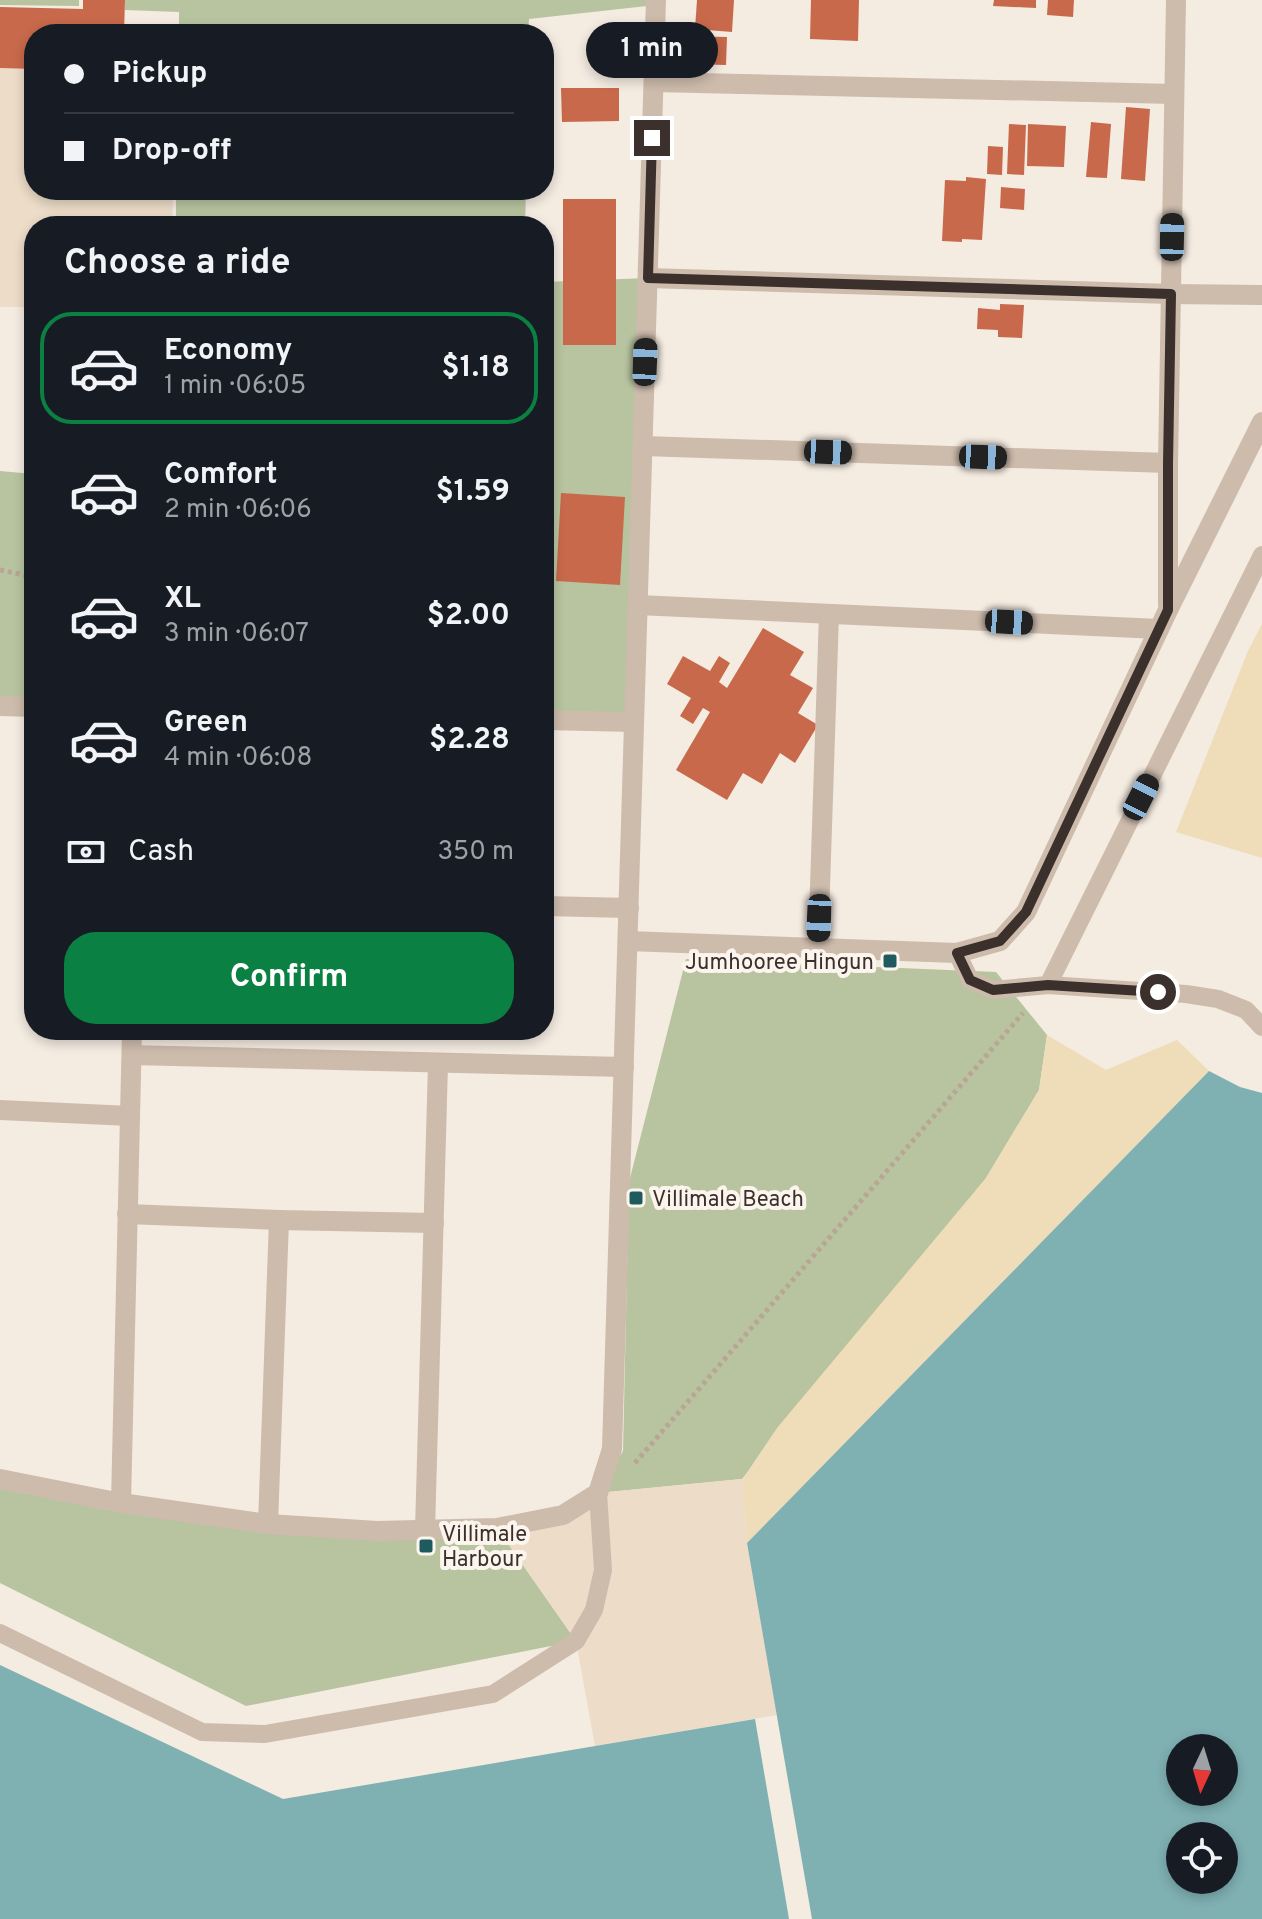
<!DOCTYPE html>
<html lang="en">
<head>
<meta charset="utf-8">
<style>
	body { margin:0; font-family:Overpass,sans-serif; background:#242831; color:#f1f3f6; height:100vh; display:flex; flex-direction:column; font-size:30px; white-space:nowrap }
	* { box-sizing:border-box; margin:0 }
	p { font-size:26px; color:#9ea1a6 }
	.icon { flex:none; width:44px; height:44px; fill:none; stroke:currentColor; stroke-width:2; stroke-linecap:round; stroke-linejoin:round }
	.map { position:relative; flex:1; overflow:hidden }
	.panel { position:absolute; left:24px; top:216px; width:530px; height:824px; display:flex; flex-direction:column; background:#171b24; border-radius:32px; box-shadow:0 4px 12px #0003 }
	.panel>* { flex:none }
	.top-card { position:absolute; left:24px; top:24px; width:530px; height:176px; border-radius:32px; box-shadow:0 4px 12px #0003; display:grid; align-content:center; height:176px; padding:0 40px; background:#171b24 }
	.needle { width:52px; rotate:184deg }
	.buttons { position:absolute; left:1166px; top:1734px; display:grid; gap:16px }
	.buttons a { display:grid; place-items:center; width:72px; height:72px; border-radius:50%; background:#171b24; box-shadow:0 4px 12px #0003; font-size:40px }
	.end { position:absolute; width:36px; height:36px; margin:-18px; border:10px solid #3b302b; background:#fff; box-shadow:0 0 0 4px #fff }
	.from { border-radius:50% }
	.bubble { position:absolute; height:56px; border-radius:28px; background:#171b24; box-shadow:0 4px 12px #0003; font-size:26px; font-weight:700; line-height:56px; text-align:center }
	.car { position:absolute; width:24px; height:48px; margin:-24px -12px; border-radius:10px; box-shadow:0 0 6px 2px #0007; background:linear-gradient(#222 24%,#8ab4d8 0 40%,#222 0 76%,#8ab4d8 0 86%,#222 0) }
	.top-card b { display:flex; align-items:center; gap:28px; height:76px; font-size:30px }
	.top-card b+b { border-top:2px solid #363941 }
	.top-card i { width:20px; height:20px; background:#f1f3f6 }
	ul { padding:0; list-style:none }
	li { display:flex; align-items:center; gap:24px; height:112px; margin:0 16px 12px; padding:0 24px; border:4px solid transparent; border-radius:32px }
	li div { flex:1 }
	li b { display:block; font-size:30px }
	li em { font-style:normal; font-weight:700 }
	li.selected { border-color:#0b8043 }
	li>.icon { width:72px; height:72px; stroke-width:1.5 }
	h2 { padding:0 40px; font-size:36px; line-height:96px }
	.pay { display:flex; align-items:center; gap:20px; height:88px; padding:0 40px; font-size:30px }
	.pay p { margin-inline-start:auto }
	.primary-button { display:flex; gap:16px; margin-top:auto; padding:16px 40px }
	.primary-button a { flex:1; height:92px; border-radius:32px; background:#0b8043; color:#fff; font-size:32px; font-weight:700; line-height:92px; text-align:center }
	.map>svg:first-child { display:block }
	.green { fill:#b8c4a0 }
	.sand { fill:#efdcb8 }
	.plaza { fill:#ecdcc8 }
	.water { fill:#7fb0b2; fill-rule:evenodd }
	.building { fill:#c8694b }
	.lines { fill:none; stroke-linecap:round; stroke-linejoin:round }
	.path { stroke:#b9a596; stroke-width:5; stroke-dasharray:4 4; stroke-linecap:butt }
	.lane { stroke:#cdbbac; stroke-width:18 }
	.street { stroke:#cdbbac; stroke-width:20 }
	.route { stroke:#3b302b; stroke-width:10 }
	.poi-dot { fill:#1f5a5e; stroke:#fbf5ee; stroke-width:3 }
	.labels { text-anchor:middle; stroke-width:8; stroke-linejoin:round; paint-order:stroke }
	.poi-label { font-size:22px; fill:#3b302b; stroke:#fbf5ee; text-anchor:start }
</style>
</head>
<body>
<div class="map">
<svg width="1262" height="1919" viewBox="0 0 1262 1919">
	<rect width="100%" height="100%" fill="#f4ebe1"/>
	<g class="green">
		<polygon points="0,0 79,0 79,6 0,5"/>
		<polygon points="125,0 656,0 656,5 529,19 528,34 179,34 179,12 125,10"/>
		<polygon points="176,190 526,190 525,226 176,226"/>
		<polygon points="648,278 634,722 544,720 544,282"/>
		<polygon points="0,471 34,474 34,707 0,706"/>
		<polygon points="686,959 996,972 1047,1035 1039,1090 986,1178 742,1479 598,1493 623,1451 629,1182"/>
		<polygon points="0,1479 268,1524 497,1528 576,1641 246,1706 0,1583"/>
	</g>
	<g class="sand">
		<polygon points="1262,624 1262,858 1176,832 1248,651"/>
		<polygon points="1047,1035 1106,1070 1177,1040 1209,1071 747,1543 742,1480 777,1428 986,1178 1039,1090"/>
	</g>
	<g class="plaza">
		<polygon points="0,68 34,69 34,190 173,190 172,226 34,226 34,307 0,307"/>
		<polygon points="742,1479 747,1543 777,1715 595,1746 576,1641 497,1528 598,1493"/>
	</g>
	<g class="water">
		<path d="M1209,1071L1240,1087L1262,1093V1919H812L747,1543ZM1180,1748H1224V1792H1180ZM1180,1836H1224V1880H1180Z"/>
		<polygon points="0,1665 283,1799 755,1719 789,1919 0,1919"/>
	</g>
	<g class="building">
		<polygon points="83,0 125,0 124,34 34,34 34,69 0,68 0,7 83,9"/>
		<polygon points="697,0 734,0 732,32 695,29"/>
		<polygon points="811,0 859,0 858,41 810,39"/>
		<polygon points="994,0 1036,0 1036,8 993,6"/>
		<polygon points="1048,0 1074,0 1073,17 1047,15"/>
		<polygon points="685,36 727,37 726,65 684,64"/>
		<polygon points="561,88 619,88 619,121 562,122"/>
		<polygon points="1126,107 1150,109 1145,181 1121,179"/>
		<polygon points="1091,122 1111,124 1107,178 1086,177"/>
		<polygon points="1009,124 1026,125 1024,175 1007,174"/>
		<polygon points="1028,124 1066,126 1064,167 1027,166"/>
		<polygon points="988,146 1003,147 1002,175 987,174"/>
		<polygon points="966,177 986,179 982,240 962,239 962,242 942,241 945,180 966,181"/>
		<polygon points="1001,187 1025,189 1024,210 1000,208"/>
		<rect x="563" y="199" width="53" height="146"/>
		<polygon points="1000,304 1024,305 1022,338 998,337 998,330 977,329 978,308 1000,310"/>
		<polygon points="561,493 625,497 620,585 556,581"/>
		<polygon points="763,628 804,652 790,675 813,688 798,713 818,725 795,763 780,753 762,784 743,773 727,800 676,770 710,712 703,708 693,724 680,716 691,698 667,684 683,656 710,671 719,656 730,663 719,682 727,688"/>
	</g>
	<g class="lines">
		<g class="path">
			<polyline points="0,570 34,577"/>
			<polyline points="635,1463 1023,1013"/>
		</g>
		<g class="lane">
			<polyline points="957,953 970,980 993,990 1048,985 1186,994 1218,999 1246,1010 1262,1027"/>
			<polyline points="1048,985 1262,555"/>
			<polyline points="0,1633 202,1732 265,1734 493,1694 576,1641 594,1610 603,1570 598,1493"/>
		</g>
		<g class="street">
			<polyline points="654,82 1174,94"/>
			<polyline points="648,278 1171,294 1262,295"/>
			<polyline points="643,446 1168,463"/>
			<polyline points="1168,604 1168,463 1176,0"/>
			<polyline points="638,605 1159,629"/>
			<polyline points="0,706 34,707"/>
			<polyline points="544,720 634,722"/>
			<polyline points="544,906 629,908"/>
			<polyline points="628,941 957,953 1000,941 1026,912 1168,610 1262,422"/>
			<polyline points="818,948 829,614"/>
			<polyline points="132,1055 624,1067"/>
			<polyline points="0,1110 130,1116"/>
			<polyline points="127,1214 279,1220 434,1223"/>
			<polyline points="0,1479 121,1503 268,1524 377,1531 497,1528 563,1515 598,1493 612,1449 656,0"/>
			<polyline points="121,1503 132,1030"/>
			<polyline points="268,1524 279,1220"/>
			<polyline points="425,1531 438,1064"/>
		</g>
	</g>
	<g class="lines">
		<polyline class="route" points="652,138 648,278 1171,294 1168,463 1168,610 1026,912 1000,941 957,953 970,980 993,990 1048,985 1158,992"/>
	</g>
	<g class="poi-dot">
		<rect x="882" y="953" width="16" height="16" rx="4"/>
		<rect x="628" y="1190" width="16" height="16" rx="4"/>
		<rect x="418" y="1538" width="16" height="16" rx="4"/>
	</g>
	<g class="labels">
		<g class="poi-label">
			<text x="874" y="969" text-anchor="end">Jumhooree Hingun</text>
			<text x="652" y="1206">Villimale Beach</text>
			<text x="442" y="1541">Villimale<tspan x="442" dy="25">Harbour</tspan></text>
		</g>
	</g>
</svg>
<div class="buttons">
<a><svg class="needle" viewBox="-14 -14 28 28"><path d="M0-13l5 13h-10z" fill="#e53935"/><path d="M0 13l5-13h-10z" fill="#9ea1a6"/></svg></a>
<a><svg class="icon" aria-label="locate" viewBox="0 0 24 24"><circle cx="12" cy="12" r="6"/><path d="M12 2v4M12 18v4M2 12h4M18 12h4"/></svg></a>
</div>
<i class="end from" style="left:1158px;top:992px"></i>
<i class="end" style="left:652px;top:138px"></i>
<div class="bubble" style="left:586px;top:22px;width:132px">1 min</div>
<i class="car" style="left:1172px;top:237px;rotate:1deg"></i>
<i class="car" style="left:645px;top:362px;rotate:2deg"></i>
<i class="car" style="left:828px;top:452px;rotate:92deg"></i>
<i class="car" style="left:983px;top:457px;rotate:92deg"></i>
<i class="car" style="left:1009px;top:622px;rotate:93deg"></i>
<i class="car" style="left:1141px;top:797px;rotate:27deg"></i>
<i class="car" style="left:819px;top:918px;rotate:182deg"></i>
<div class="top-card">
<b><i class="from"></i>Pickup</b>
<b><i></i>Drop-off</b>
</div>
<section class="panel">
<h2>Choose a ride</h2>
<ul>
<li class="selected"><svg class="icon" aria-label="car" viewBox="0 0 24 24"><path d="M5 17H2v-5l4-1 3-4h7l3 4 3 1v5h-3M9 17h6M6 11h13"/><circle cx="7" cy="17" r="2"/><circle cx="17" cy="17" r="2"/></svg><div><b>Economy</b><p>1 min · 06:05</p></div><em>$1.18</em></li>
<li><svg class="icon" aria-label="car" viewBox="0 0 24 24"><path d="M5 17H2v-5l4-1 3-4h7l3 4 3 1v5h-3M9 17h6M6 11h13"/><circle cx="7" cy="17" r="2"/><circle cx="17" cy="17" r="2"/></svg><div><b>Comfort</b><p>2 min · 06:06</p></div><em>$1.59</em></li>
<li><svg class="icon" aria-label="car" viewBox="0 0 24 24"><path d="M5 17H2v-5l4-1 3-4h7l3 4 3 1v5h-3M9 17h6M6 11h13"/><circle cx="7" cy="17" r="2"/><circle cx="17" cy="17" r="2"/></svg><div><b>XL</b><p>3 min · 06:07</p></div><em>$2.00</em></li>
<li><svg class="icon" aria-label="car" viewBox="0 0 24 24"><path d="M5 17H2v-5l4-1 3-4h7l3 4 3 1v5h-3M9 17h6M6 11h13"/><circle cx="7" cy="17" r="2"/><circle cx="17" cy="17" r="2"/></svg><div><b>Green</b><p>4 min · 06:08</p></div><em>$2.28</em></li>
</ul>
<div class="pay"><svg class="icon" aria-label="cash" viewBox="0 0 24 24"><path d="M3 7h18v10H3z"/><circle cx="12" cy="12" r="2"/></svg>Cash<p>350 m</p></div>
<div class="primary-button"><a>Confirm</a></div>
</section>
</div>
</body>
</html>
